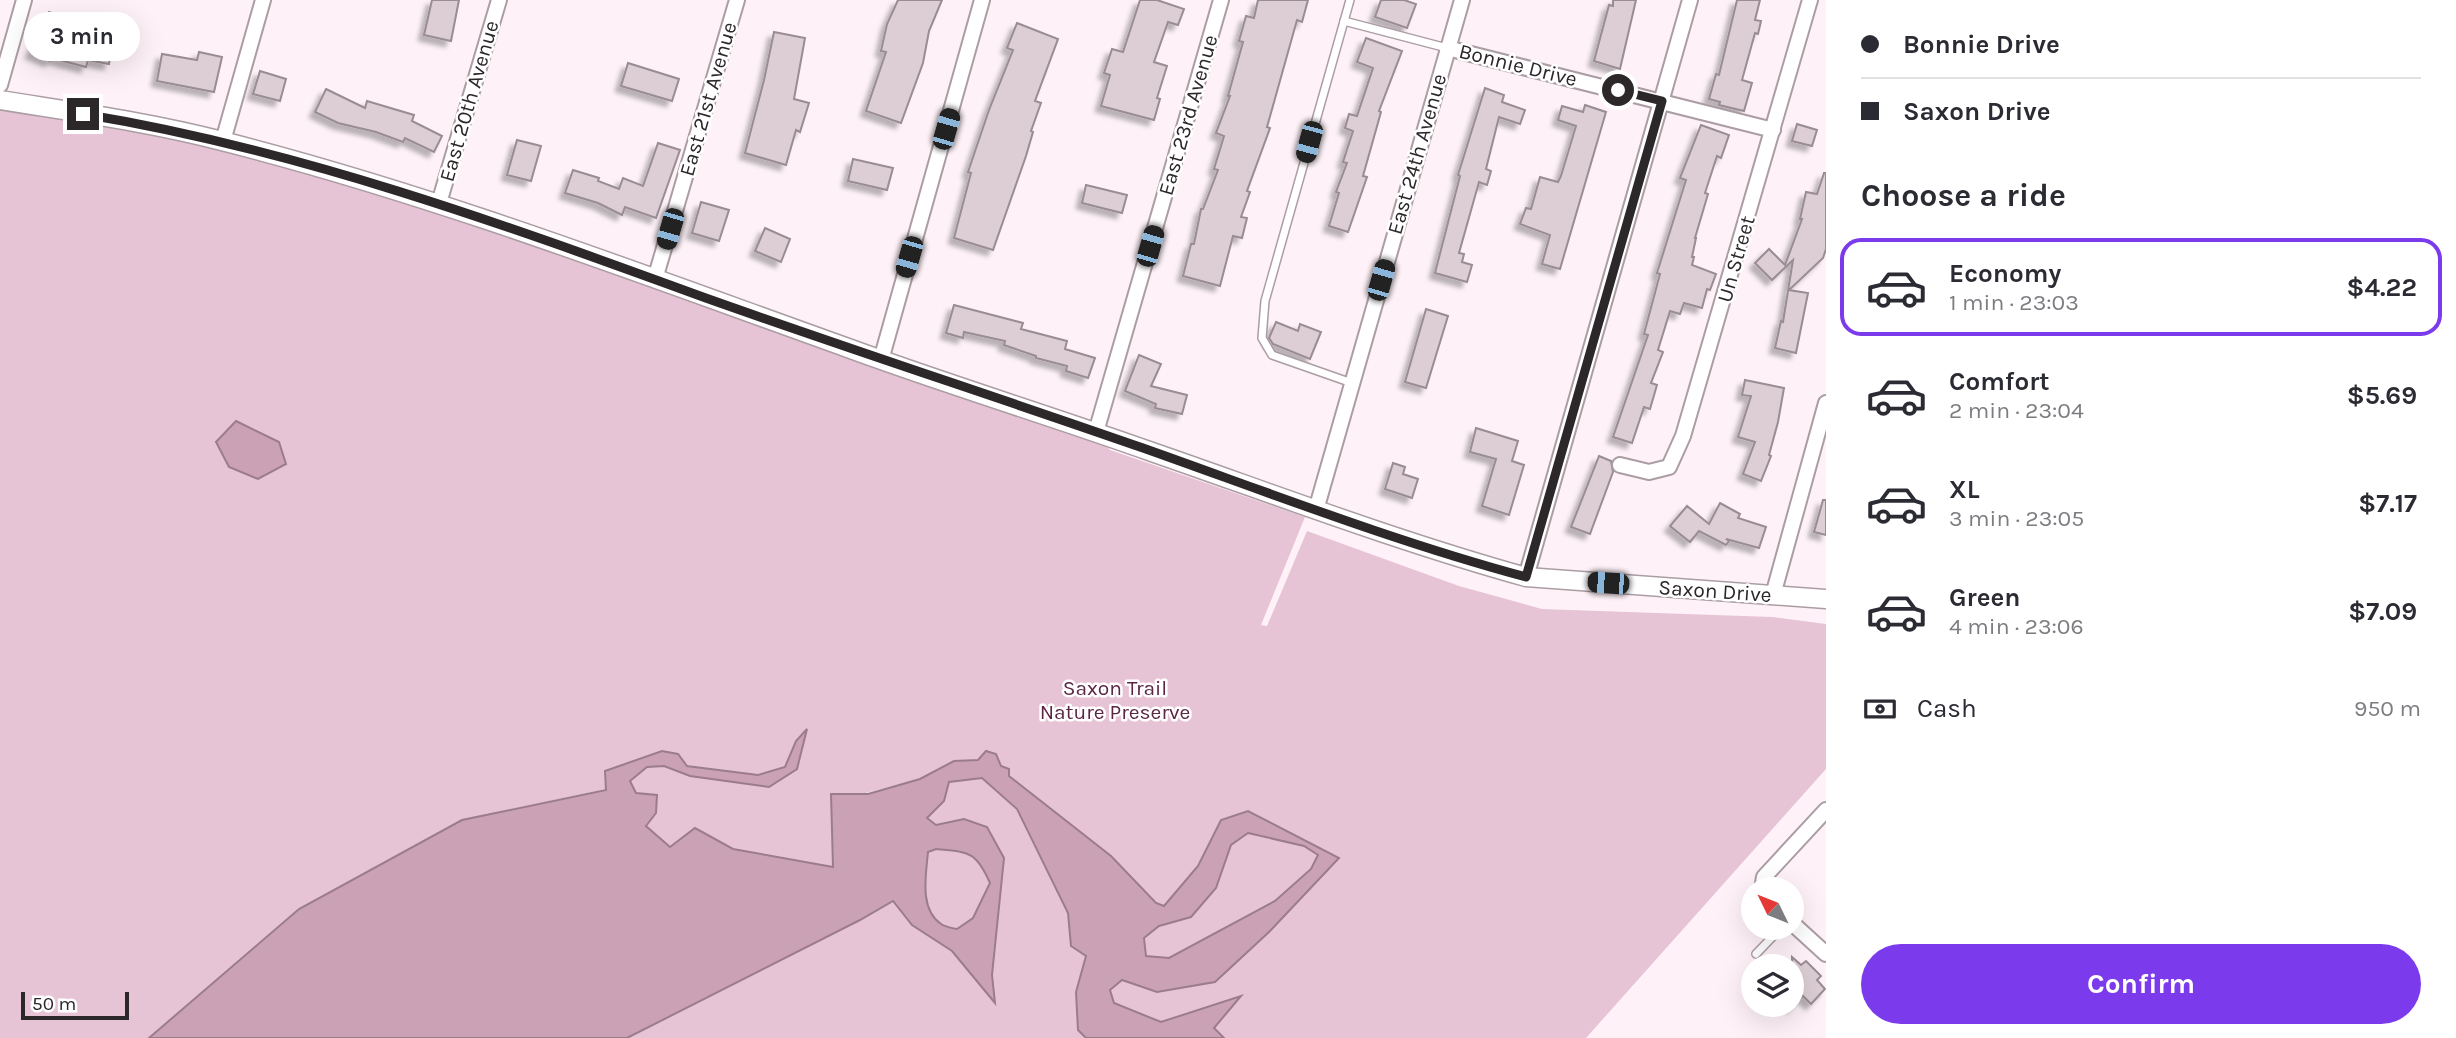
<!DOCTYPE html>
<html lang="en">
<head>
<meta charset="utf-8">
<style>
	body { margin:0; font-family:Karla,sans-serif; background:#f7f7f7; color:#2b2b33; height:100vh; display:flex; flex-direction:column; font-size:26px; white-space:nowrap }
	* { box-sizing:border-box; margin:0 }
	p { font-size:23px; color:#7c7c81 }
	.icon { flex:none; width:38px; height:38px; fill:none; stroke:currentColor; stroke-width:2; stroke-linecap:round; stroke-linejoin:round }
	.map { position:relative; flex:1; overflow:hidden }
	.details { display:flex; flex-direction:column; background:#fff; width:630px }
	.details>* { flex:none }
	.hud { display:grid; align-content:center; height:154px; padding:0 35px; background:#fff }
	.needle { width:46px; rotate:313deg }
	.fabs { position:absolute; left:1741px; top:877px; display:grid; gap:14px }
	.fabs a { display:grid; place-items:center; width:63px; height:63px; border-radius:50%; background:#fff; box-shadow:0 7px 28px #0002; font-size:35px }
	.scale { position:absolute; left:21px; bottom:18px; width:108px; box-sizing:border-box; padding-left:7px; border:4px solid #2c2729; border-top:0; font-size:19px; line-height:24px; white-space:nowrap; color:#2c2729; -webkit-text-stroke:5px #fff; paint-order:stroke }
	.end { position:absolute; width:32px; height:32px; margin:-16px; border:9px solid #2c2729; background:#fff; box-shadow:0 0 0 4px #fff }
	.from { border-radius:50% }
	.bubble { position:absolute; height:49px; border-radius:24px; background:#fff; box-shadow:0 7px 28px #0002; font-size:23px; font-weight:700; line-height:49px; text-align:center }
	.car { position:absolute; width:21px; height:42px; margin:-21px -10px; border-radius:9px; box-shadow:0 0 5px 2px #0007; background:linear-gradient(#222 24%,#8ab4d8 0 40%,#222 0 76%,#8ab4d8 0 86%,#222 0) }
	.hud b { display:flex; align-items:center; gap:24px; height:66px; font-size:26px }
	.hud b+b { border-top:2px solid #e1e1e2 }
	.hud i { width:18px; height:18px; background:#2b2b33 }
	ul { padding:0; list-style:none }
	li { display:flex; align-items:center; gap:21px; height:98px; margin:0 14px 10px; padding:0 21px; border:4px solid transparent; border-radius:21px }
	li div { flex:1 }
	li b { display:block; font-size:26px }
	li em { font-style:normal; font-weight:700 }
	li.active { border-color:#7c3aed }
	li>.icon { width:63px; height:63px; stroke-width:1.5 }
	h2 { padding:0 35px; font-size:32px; line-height:84px }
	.pay { display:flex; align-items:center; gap:18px; height:77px; padding:0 35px; font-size:26px }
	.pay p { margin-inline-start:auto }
	.action { display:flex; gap:14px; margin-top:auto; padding:14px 35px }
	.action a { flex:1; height:80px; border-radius:42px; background:#7c3aed; color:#fff; font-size:28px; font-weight:700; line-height:80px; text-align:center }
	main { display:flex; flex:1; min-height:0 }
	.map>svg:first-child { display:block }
	.green { fill:#e7c4d5 }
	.water { fill:#cba1b6; stroke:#9b7c8c; stroke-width:2; fill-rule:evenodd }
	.building { fill:#dcced4; stroke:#998c92; stroke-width:2; filter:url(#shadow) }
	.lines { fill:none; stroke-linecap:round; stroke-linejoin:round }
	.service-casing { stroke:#ab9da4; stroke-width:10 }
	.minor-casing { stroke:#ab9da4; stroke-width:18 }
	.tertiary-casing { stroke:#ab9da4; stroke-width:21 }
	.service { stroke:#fff; stroke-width:7 }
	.minor { stroke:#fff; stroke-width:14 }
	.tertiary { stroke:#fff; stroke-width:18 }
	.route { stroke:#2c2729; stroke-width:9 }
	.labels { text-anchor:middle; stroke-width:5; stroke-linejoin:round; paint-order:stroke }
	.street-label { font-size:21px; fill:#2c2729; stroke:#fff }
	.park-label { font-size:21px; fill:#5b2644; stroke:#fff }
</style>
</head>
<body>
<main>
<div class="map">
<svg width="1826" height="1038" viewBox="0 0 1826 1038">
	<defs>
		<filter id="shadow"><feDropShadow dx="-5.5" dy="5.5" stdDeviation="2" flood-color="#0004"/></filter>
	</defs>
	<rect width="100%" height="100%" fill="#fef2f8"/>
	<g class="green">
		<polygon points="0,100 223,141 1096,432 1110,450 1305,517 1261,625 1267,626 1307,531 1459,586 1542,609 1772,617 1826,624 1826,769 1586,1038 1224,1038 1213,1028 1239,997 1161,1022 1114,1003 1109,990 1122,980 1157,992 1215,982 1269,932 1339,858 1248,811 1221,820 1198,866 1164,906 1156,903 1111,856 1008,776 978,760 954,761 920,779 862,794 834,867 733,849 695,829 670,847 645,825 630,781 647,767 664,766 690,776 769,787 797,769 806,730 796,741 785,767 758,775 687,765 678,754 662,751 606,789 462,820 299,909 149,1038 0,1038"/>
		<polygon points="982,778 1016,809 1068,914 1071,946 1086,955 1076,992 1078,1030 1086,1038 627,1038 860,920 894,900 912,925 952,951 995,1001 992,975 1004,858 964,819 936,825 927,818 944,801 949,782"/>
		<polygon points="1248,833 1304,846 1318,855 1311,869 1275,901 1169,958 1146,956 1144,938 1159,926 1191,917 1216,888 1231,845"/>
		<path d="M936,849C969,852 976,851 990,883L973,918L957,929C953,928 945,927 941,925C919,910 926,875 928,852Z"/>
	</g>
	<g class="water">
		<polygon points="236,421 279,442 286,464 258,479 229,467 216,442"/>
		<path d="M807,729L797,769L769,787L690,776L664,766L647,767L630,781L636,793L657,795L656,813L646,826L670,847L695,828L733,849L833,867L831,794H868L920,779L954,761L978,760L986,751L996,754L1001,766L1009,769V776L1111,856L1156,903L1164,906L1198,866L1221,820L1248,811L1339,858L1269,932L1215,982L1157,992L1122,980L1110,990L1114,1003L1161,1022L1241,996L1214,1028L1224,1038H1086L1078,1030L1076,992L1086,956L1071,946L1068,913L1017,809L982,778L949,782L944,801L927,818L936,825L964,819L987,827L1004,858L992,975L995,1003L952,951L912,925L893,901L860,920L627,1038H149L299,909L462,820L606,790L605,771L662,751L678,754L687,766L758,775L785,767L796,741ZM1248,833L1304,846L1318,855L1311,869L1275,901L1169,958L1146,956L1144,938L1159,926L1191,917L1216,888L1231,845ZM936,849C969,852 976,851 990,883L973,918L957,929C952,928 945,927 941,924C919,909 926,875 928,852Z"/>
	</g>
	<g class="building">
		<polygon points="432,0 459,0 451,41 424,35"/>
		<polygon points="898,0 942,0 929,31 923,63 901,123 866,111 886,52 881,51 887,24"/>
		<polygon points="1140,0 1157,0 1184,9 1178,25 1168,22 1154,62 1167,66 1157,98 1160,99 1154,120 1101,106 1110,75 1104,73 1112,49 1123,52"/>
		<polygon points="1258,0 1308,0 1302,22 1297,20 1267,127 1270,128 1247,191 1250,192 1241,217 1247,218 1242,238 1233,236 1220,286 1183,276 1191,244 1194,244 1201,209 1203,209 1218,170 1214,169 1224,136 1216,133 1230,96 1228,96 1243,42 1239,41 1246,16 1254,18"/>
		<polygon points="1381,0 1404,0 1416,4 1407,28 1375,17"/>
		<polygon points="1613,0 1636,0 1620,69 1594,61 1609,5 1613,6"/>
		<polygon points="1737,0 1760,0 1755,20 1761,21 1758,34 1755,33 1742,80 1752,83 1744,111 1719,105 1720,102 1709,99 1716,74 1719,75"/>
		<polygon points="49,12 67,20 62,32 95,41 96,38 113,41 109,64 88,60 86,67 52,58 50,61 31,53"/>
		<polygon points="1017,23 1058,39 1035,101 1041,103 1031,131 1033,132 1026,156 993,250 954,238 971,173 968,172 989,110 1013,50 1007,48"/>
		<polygon points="774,32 805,38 794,99 809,103 800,132 796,130 786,165 745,153 764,80"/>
		<polygon points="1366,38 1402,51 1379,111 1381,112 1363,176 1367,177 1348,232 1329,226 1339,193 1336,192 1347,163 1343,162 1353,131 1345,128 1349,114 1357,116 1373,68 1357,62"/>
		<polygon points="199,52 222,57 214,92 157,81 162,54 197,60"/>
		<polygon points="628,63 679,79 672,101 621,86"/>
		<polygon points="260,71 286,79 280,101 253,94"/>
		<polygon points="1485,88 1504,95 1502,102 1525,110 1520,124 1499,117 1486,169 1491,171 1487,185 1479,182 1459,253 1464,254 1462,262 1472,265 1467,282 1435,273 1460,176 1458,175"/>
		<polygon points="326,89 365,108 367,101 414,115 412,121 442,136 434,152 405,138 403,142 376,132 338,123 315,112"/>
		<polygon points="1585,105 1606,112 1560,269 1542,264 1550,235 1520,224 1526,208 1531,209 1540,177 1558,182 1561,176 1576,126 1558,120 1562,106 1583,112"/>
		<polygon points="1797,124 1817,130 1812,146 1792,141"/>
		<polygon points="1701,125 1729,135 1721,158 1717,156 1705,193 1708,194 1695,238 1696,238 1692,257 1694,257 1692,265 1716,274 1710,290 1707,289 1702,308 1684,303 1680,314 1670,311 1658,350 1663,352 1651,383 1657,385 1650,409 1644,407 1632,443 1613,437 1648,335 1644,334 1660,274 1657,273 1686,180 1680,178"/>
		<polygon points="517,140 541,146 531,181 507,175"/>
		<polygon points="658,143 680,150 656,218 625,207 622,215 598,203 565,193 573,170 599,178 598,181 619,189 623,178 643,186"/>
		<polygon points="853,159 893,168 887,190 848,181"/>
		<polygon points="1824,173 1826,173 1826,249 1823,258 1789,290 1808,293 1796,353 1775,348 1781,321 1783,322 1793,260 1772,280 1755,263 1769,249 1785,265 1802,219 1800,219 1806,192 1817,194"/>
		<polygon points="1086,185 1127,195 1122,213 1082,203"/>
		<polygon points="701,202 729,210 719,241 692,233"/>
		<polygon points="765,228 790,239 781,262 755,251"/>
		<polygon points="954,305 1023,323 1021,329 1067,341 1065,349 1095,358 1088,378 1066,371 1067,366 1036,358 1036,356 1004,345 1005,341 964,332 963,338 946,333"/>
		<polygon points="1426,309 1448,316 1426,388 1405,382"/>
		<polygon points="1276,322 1298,331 1300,324 1321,332 1310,359 1273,344 1269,338"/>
		<polygon points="1139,355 1161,364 1151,386 1187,395 1182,414 1155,408 1156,404 1125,391"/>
		<polygon points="1745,380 1784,388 1778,422 1769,455 1771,456 1761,481 1743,474 1755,442 1738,437 1751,396 1742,395"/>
		<polygon points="1476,428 1518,441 1512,461 1524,465 1509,515 1482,506 1496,459 1470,452"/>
		<polygon points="1599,456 1611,461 1613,472 1590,534 1571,527"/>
		<polygon points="1393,463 1405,467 1403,474 1418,479 1412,498 1385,489"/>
		<polygon points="1823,500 1826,500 1826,535 1814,532"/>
		<polygon points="1720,503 1740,514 1738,518 1766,527 1759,548 1726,539 1729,541 1726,545 1699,531 1690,542 1670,526 1687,506 1709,524"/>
		<polygon points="1792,957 1801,965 1806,961 1821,976 1817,980 1825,989 1811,1004 1803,996 1792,1007"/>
	</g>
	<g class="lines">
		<g class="service-casing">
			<g id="service">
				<polyline points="1350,0 1265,301 1262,338 1272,355 1352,383"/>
				<polyline points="1344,21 1447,48"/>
				<polyline points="1756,954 1781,928"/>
			</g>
		</g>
		<g class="minor-casing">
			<g id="minor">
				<polyline points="1447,48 1773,130"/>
				<polyline points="0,85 24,0"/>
				<polyline points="223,141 263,0"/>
				<polyline points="439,203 499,0"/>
				<polyline points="655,279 737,0"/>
				<polyline points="881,360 982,0"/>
				<polyline points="1096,432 1221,0"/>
				<polyline points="1620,465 1649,472 1669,467 1683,436 1810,0"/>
				<polyline points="1316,510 1462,0"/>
				<polyline points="1526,577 1690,0"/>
				<polyline points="1773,595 1826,403"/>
				<polyline points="1762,889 1764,877 1826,810"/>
				<polyline points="1792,923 1826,954"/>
			</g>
		</g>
		<g class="tertiary-casing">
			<path id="tertiary" d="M0,100C74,112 149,122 222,141C435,195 641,274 848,348C949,385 1051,416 1152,452C1276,495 1400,542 1526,577L1826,599"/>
		</g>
		<use href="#service" class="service"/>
		<use href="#minor" class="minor"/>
		<use href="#tertiary" class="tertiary"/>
	</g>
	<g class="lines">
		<path class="route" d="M83,114C297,149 500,223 703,297C849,349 997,397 1143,448C1270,493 1396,542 1526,577L1662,101L1618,90"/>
	</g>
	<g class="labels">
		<g class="street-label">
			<text transform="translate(1518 65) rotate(14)" y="7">Bonnie Drive</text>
			<text transform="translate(708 99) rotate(-74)" y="7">East 21st Avenue</text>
			<text transform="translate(469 101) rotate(-74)" y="7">East 20th Avenue</text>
			<text transform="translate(1188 115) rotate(-74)" y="7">East 23rd Avenue</text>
			<text transform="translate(1417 154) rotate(-74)" y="7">East 24th Avenue</text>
			<text transform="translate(1736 259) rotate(-74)" y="7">Un Street</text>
			<text transform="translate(1715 591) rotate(4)" y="7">Saxon Drive</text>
		</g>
		<g class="park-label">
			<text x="1115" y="695">Saxon Trail<tspan x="1115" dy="24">Nature Preserve</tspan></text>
		</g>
	</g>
</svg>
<div class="fabs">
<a><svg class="needle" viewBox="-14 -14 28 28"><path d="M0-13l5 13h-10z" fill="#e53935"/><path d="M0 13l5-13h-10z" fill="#7c7c81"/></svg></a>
<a><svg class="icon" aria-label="layers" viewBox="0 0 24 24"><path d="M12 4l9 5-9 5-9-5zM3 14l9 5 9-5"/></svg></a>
</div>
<div class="scale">50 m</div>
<i class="end from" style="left:1618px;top:90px"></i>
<i class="end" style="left:83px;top:114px"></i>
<div class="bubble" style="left:24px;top:12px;width:116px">3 min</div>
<i class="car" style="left:946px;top:129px;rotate:16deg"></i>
<i class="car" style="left:1309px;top:142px;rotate:195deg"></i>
<i class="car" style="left:670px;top:229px;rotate:196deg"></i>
<i class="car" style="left:1150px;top:246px;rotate:16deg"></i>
<i class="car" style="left:909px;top:257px;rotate:196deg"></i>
<i class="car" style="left:1381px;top:280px;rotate:16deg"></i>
<i class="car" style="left:1608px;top:583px;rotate:274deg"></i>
</div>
<section class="details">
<div class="hud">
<b><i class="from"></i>Bonnie Drive</b>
<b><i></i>Saxon Drive</b>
</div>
<h2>Choose a ride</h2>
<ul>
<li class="active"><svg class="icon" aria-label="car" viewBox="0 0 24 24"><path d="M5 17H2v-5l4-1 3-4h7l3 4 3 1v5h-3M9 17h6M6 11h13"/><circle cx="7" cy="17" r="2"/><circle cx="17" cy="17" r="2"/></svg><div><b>Economy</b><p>1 min · 23:03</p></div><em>$4.22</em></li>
<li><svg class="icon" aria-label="car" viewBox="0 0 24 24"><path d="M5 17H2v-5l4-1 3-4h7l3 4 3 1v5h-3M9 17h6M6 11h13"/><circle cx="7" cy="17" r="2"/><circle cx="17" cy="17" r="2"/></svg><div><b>Comfort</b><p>2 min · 23:04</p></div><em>$5.69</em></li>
<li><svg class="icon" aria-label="car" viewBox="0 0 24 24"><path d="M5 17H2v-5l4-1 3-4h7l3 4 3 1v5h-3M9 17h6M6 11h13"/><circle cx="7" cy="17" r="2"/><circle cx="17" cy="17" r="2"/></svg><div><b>XL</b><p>3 min · 23:05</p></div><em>$7.17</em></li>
<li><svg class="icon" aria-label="car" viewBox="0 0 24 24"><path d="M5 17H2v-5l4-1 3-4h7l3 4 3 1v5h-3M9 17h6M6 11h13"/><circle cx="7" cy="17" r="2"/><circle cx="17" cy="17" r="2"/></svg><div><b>Green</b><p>4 min · 23:06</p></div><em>$7.09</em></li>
</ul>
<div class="pay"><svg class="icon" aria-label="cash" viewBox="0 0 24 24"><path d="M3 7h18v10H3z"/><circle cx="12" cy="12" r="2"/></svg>Cash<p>950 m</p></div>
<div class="action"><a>Confirm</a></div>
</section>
</main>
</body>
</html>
